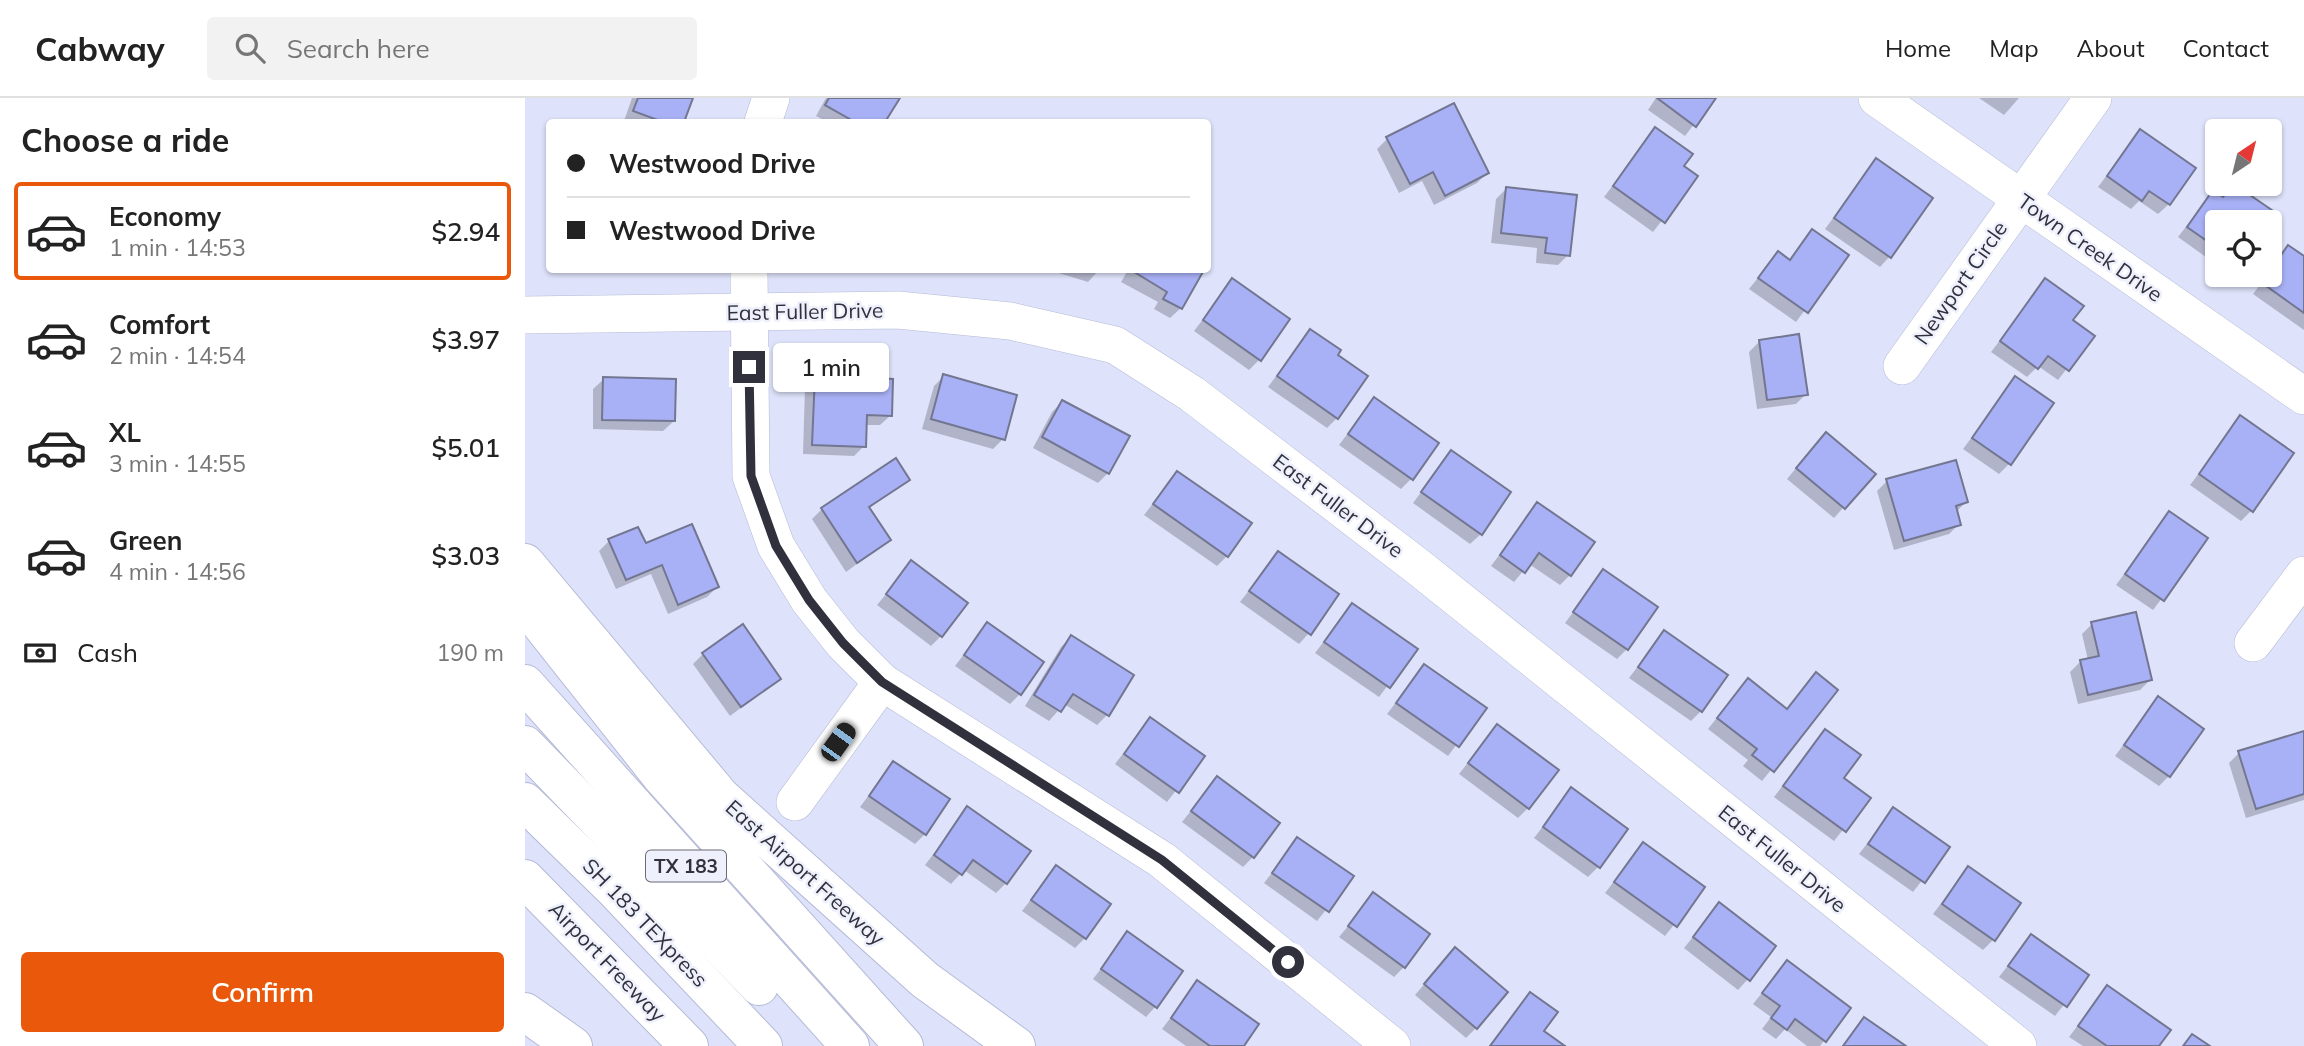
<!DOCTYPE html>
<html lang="en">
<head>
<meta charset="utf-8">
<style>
	body { margin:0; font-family:Mulish,sans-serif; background:#f2f2f2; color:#222; height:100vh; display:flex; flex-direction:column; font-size:26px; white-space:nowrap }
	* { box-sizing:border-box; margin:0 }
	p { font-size:23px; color:#767676 }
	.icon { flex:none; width:38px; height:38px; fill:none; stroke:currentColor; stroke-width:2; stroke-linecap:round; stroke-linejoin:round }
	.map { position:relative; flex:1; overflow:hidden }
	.panel { display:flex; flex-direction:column; background:#fff; width:525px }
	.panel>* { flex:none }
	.hud { position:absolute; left:21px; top:21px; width:665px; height:154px; border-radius:7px; box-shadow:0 2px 5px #0004; display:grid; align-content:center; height:154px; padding:0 21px; background:#fff }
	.needle { width:46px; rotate:35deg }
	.buttons { position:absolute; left:1680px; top:21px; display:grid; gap:14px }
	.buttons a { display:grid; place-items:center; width:77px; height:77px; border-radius:7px; background:#fff; box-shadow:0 2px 5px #0004; font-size:35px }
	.end { position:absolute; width:32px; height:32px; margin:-16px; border:9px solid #30313d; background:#fff; box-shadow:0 0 0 4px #fff }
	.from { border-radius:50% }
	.bubble { position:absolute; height:49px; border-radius:7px; background:#fff; box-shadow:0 2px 5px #0004; font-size:23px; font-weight:600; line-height:49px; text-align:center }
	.car { position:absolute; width:21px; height:42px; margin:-21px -10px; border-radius:9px; box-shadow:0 0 5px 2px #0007; background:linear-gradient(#222 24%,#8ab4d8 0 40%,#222 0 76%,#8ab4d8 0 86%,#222 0) }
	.hud b { display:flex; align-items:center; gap:24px; height:66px; font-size:26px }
	.hud b+b { border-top:2px solid #e0e0e0 }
	.hud i { width:18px; height:18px; background:#222 }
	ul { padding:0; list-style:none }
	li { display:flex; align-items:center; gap:21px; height:98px; margin:0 14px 10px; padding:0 7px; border:4px solid transparent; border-radius:7px }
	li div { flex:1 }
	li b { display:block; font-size:26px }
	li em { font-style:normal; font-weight:600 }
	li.selected { border-color:#ea580c }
	li>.icon { width:63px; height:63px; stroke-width:1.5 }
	h2 { padding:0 21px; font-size:32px; line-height:84px }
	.pay { display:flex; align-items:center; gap:18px; height:77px; padding:0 21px; font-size:26px }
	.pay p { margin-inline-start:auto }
	.cta { display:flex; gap:14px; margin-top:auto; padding:14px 21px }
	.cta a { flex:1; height:80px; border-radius:7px; background:#ea580c; color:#fff; font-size:28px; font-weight:600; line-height:80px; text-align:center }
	header { display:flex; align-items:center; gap:42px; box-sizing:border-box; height:98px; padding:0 35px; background:#fff; border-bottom:2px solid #e0e0e0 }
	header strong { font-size:33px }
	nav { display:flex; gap:38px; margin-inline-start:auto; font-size:24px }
	.search { width:490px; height:63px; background:#f2f2f2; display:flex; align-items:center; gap:18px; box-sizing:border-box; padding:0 24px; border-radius:7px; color:#767676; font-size:26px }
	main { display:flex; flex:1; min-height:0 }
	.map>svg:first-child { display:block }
	.shadow { fill:#0003 }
	.building { fill:#a9b1f6; stroke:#727690; stroke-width:2 }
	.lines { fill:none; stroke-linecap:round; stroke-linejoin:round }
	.minor-casing { stroke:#b5bad6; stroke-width:38 }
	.major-casing { stroke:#b5bad6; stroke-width:40 }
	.highway-casing { stroke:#b5bad6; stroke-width:40 }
	.minor { stroke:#fff; stroke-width:37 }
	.major { stroke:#fff; stroke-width:38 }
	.highway { stroke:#fff; stroke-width:38 }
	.route { stroke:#30313d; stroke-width:9 }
	.labels { text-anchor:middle; stroke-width:5; stroke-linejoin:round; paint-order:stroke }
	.shield { fill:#eef0fc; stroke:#696a76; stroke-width:2 }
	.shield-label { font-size:19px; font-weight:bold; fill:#30313d }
	.street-label { font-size:21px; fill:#30313d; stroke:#eef0fc }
</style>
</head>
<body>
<header>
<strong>Cabway</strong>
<div class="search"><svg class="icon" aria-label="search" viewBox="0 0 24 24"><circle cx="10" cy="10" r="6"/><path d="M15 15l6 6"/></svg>Search here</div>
<nav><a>Home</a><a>Map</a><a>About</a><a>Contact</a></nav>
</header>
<main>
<section class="panel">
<h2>Choose a ride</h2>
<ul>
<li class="selected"><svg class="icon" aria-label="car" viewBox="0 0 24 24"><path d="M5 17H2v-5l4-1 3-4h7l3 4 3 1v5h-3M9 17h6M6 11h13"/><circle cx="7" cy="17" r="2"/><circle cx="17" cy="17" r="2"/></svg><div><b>Economy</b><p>1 min · 14:53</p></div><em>$2.94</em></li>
<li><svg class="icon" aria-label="car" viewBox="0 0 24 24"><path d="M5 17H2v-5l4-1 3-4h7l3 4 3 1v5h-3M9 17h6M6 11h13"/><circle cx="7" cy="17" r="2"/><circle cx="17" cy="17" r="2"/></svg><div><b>Comfort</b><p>2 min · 14:54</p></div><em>$3.97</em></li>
<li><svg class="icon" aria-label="car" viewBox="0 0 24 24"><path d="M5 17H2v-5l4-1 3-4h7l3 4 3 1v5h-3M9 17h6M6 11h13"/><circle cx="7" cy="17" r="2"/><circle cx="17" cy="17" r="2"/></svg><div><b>XL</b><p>3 min · 14:55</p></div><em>$5.01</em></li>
<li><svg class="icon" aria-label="car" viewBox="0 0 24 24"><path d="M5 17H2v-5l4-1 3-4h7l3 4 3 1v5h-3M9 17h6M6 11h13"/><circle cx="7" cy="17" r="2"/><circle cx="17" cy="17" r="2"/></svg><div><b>Green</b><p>4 min · 14:56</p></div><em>$3.03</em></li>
</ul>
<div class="pay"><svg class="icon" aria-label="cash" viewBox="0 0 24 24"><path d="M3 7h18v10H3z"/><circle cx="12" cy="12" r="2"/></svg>Cash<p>190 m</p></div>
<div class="cta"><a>Confirm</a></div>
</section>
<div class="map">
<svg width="1779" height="948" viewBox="0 0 1779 948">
	<rect width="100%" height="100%" fill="#dee2fa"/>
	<g class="shadow">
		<polygon points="107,0 166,0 157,24 102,24 99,23"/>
		<polygon points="301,0 373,0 358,24 303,24 291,18"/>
		<polygon points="1131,0 1189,0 1160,38 1123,12"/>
		<polygon points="1454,0 1494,0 1479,17"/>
		<polygon points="928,7 962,75 952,85 909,107 897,83 874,95 852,51 862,41"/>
		<polygon points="1130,32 1157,68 1171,78 1128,134 1079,99"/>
		<polygon points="1615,33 1644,106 1633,116 1614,103 1606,111 1573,89"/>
		<polygon points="1351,63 1365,158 1355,169 1300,131"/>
		<polygon points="1709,87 1751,117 1745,126 1692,124 1692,167 1653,139 1688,94 1697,100"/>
		<polygon points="981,91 1043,157 1033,167 1011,165 1012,150 966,145 971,101"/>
		<polygon points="1287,133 1321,157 1271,224 1224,191 1253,155 1264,162"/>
		<polygon points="1763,150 1779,160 1779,232 1728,196"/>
		<polygon points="524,172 574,172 563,184"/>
		<polygon points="603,172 677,172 656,210 645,220 629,211 633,204 596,184"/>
		<polygon points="708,182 734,262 724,272 669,233"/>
		<polygon points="1521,183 1546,223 1567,238 1533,282 1513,268 1502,279 1466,254"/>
		<polygon points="785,233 810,257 812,320 802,330 743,289"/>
		<polygon points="1235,243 1281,296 1271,306 1232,311 1224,254"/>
		<polygon points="419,278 478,341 468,351 397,331 409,288"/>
		<polygon points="291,279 366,317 355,327 340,327 339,348 329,358 278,356 280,289"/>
		<polygon points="1491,280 1484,366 1474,376 1438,351"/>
		<polygon points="79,281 149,323 138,333 68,331 68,291"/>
		<polygon points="849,301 886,381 876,391 814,347"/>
		<polygon points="537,304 583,375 573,385 508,350 527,314"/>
		<polygon points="1716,320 1726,413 1716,423 1665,387"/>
		<polygon points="1291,346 1348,376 1309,420 1262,381"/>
		<polygon points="926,354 956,436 945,446 888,405"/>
		<polygon points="652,375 702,458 692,468 619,417"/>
		<polygon points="383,382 343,411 364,442 321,474 287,421 297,411"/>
		<polygon points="1362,383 1441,404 1431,414 1434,426 1424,436 1369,452 1352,393"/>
		<polygon points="1012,406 1045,477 1035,487 1004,466 989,484 966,468"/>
		<polygon points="1644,415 1681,441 1628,512 1591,487"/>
		<polygon points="84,443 120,447 192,489 182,499 143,516 126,476 91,491 74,453"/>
		<polygon points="753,455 784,535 774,546 715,504"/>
		<polygon points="387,465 416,538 406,548 352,507"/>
		<polygon points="1079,473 1102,551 1092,561 1040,525"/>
		<polygon points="827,507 890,551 854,599 790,555"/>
		<polygon points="462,526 495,596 485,606 430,568"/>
		<polygon points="1567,526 1625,582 1615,592 1553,606 1545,574 1556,563 1563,562 1557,536"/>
		<polygon points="1139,534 1176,613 1166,623 1104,580"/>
		<polygon points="546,539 607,578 582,617 572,627 539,606 524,623 500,608 536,549"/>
		<polygon points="178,556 254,581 205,618 168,566"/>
		<polygon points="899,568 959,610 923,658 862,616"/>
		<polygon points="1291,577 1311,592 1237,683 1218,668 1223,662 1183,631 1213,593 1261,612"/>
		<polygon points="1633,601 1644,678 1634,688 1590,658"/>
		<polygon points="625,621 678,658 642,704 590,666"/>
		<polygon points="972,628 1003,710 993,720 934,676"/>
		<polygon points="1300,633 1317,681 1343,700 1309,743 1249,699"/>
		<polygon points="1779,635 1779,702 1721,720 1704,665 1714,655"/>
		<polygon points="368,665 400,736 390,746 335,709"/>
		<polygon points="692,680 728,759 718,769 657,724"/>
		<polygon points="1046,692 1073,769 1063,779 1009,740"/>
		<polygon points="443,711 481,785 471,795 439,772 426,786 400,767"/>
		<polygon points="1369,711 1423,749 1388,794 1334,756"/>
		<polygon points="773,741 827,779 792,823 739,785"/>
		<polygon points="1118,746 1178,790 1140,838 1080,795"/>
		<polygon points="531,769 560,840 550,850 497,813"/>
		<polygon points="1443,770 1468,842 1458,852 1408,816"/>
		<polygon points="849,797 879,869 869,879 814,839"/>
		<polygon points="1194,807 1223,881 1213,892 1159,850"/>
		<polygon points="603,836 631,908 621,919 568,881"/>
		<polygon points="1506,838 1562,877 1530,918 1474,879"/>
		<polygon points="920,862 951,930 941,940 890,897"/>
		<polygon points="1262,864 1324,910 1295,948 1282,948 1260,931 1251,941 1237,931 1246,919 1228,906"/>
		<polygon points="672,885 717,948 661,948 637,931"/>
		<polygon points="1582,889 1632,948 1558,948 1544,939"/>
		<polygon points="1006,896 1017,933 1037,948 964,948"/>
	</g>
	<g class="building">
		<polygon points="113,0 168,0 159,24 138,24 108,13"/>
		<polygon points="304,0 375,0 360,24 330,24 300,7"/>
		<polygon points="1132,0 1191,0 1171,29"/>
		<polygon points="929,5 964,75 920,98 908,74 885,86 861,39"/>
		<polygon points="1130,29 1168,56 1159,68 1173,78 1140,125 1088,88"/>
		<polygon points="1615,31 1671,70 1645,107 1624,93 1617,103 1582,78"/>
		<polygon points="1351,60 1408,100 1366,160 1309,120"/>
		<polygon points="1709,86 1754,117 1745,129 1745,124 1692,124 1692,150 1662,129 1688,92 1698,99"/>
		<polygon points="981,89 1052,97 1045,158 1020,155 1022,140 976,135"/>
		<polygon points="1287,131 1324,157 1283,215 1233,180 1253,153 1265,162"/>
		<polygon points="1763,147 1779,158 1779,215 1737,185"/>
		<polygon points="606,172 679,172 657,211 638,201 642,194"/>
		<polygon points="707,180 765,221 736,263 678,222"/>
		<polygon points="1520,180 1559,208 1548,222 1570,238 1544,273 1523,258 1513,271 1475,243"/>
		<polygon points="785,231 816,252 813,257 843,278 813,321 752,278"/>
		<polygon points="1274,236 1283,297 1242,302 1234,242"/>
		<polygon points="418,276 492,297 480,342 406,321"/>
		<polygon points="290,277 368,281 367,318 342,317 341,349 287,347"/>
		<polygon points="1490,278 1529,305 1486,367 1447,340"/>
		<polygon points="78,279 151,281 150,323 77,322"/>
		<polygon points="849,299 914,345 888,382 823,336"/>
		<polygon points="537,302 605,338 584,376 517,339"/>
		<polygon points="1715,317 1769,355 1728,414 1674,376"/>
		<polygon points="1301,334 1351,376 1320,411 1271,370"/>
		<polygon points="926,352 986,394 957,437 896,394"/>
		<polygon points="371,360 385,382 344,409 366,442 332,465 296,410"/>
		<polygon points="1431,362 1443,404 1431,408 1436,427 1379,443 1361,381"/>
		<polygon points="652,373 727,425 703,459 628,406"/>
		<polygon points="1012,404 1070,444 1046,478 1014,455 1000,475 975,457"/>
		<polygon points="1644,413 1683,440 1639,503 1600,476"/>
		<polygon points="167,426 194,489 153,507 137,467 101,482 83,441 113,429 121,445"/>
		<polygon points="753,453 814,496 786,537 724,493"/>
		<polygon points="386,462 443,505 417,539 361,496"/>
		<polygon points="1078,471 1133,509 1103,552 1048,514"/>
		<polygon points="827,505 893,551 865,590 799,544"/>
		<polygon points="1611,514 1627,582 1563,597 1555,562 1574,558 1566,524"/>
		<polygon points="462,524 519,564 496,597 439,557"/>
		<polygon points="218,526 256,581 216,609 177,555"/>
		<polygon points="1139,532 1203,577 1177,614 1113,569"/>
		<polygon points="546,537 609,577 584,618 548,596 536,614 509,597"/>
		<polygon points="899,566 962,610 934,649 871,605"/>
		<polygon points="1291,574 1313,592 1249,674 1227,657 1232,651 1192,620 1223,580 1262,611"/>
		<polygon points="1633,598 1679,631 1645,679 1599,647"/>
		<polygon points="625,619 680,658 654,695 599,656"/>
		<polygon points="972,626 1034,672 1004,711 943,665"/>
		<polygon points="1300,631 1336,657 1319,680 1346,700 1321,734 1258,688"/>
		<polygon points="1779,633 1779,696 1731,711 1713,653"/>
		<polygon points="368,663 425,701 401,737 344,698"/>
		<polygon points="692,678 755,725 729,760 666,713"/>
		<polygon points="1046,689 1103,731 1075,770 1018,729"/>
		<polygon points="442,708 506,753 482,786 448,762 437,777 409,757"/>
		<polygon points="1368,709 1425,749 1400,785 1343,746"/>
		<polygon points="772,739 829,778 804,814 747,775"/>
		<polygon points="1118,744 1180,789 1152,829 1089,784"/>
		<polygon points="531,767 586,806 561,841 506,802"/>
		<polygon points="1443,768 1496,805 1470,843 1417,806"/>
		<polygon points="848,794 905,836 880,870 823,828"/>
		<polygon points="1194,804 1251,848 1225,883 1168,839"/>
		<polygon points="602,833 658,873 632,910 576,871"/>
		<polygon points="1506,836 1564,877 1542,909 1483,868"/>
		<polygon points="930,849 983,894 952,931 899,886"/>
		<polygon points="1262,862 1326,910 1301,944 1270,921 1262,932 1246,920 1255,908 1237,895"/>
		<polygon points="672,882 734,926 719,948 685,948 646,920"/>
		<polygon points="1582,887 1646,932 1634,948 1582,948 1553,928"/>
		<polygon points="1005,894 1033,914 1019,933 1040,948 965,948"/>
		<polygon points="1339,919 1381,948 1318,948"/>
		<polygon points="1667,936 1685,948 1658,948"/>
	</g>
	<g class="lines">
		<g class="minor-casing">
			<g id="minor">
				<polyline points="1352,0 1779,298"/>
				<polyline points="238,24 246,0"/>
				<polyline points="224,172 226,378 251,448 284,502 318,545 357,584 637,762 867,948"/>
				<polyline points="0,217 373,212 485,223 590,247 667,296 892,468 1493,948"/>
				<polyline points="1377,268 1568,0"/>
				<polyline points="1728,545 1779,477"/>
				<polyline points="270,704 357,584"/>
			</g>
		</g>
		<g class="major-casing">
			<polyline id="major" points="0,465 196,699 400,882 491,948"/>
		</g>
		<g class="highway-casing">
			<g id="highway">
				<polyline points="0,506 136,678 379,948"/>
				<polyline points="0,586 325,948"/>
				<polyline points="0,647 234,888"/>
				<polyline points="0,704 90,792 238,948"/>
				<polyline points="0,781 164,948"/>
				<polyline points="0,914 48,948"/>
			</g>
		</g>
		<use href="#minor" class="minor"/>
		<use href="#major" class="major"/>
		<use href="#highway" class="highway"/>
	</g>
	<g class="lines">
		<polyline class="route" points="224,269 226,378 251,448 284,502 318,545 357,584 637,762 763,864"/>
	</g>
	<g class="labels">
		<rect class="shield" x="121" y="752.5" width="80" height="31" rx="5"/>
		<g class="shield-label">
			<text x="161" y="775">TX 183</text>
		</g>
		<g class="street-label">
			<text transform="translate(1565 150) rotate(35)" y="7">Town Creek Drive</text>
			<text transform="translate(1436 185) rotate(-55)" y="7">Newport Circle</text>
			<text transform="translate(280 214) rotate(-1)" y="7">East Fuller Drive</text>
			<text transform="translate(813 408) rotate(37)" y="7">East Fuller Drive</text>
			<text transform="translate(1257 761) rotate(39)" y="7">East Fuller Drive</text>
			<text transform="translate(280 775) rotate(42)" y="7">East Airport Freeway</text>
			<text transform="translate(120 825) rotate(46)" y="7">SH 183 TEXpress</text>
			<text transform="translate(82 864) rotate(46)" y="7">Airport Freeway</text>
		</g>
	</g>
</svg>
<div class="buttons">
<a><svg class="needle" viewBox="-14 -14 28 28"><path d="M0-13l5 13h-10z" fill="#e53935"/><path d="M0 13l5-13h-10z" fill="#767676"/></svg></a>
<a><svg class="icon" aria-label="locate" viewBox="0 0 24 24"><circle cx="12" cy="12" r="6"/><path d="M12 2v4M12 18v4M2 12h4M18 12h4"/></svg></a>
</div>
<i class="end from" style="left:763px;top:864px"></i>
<i class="end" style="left:224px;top:269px"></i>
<div class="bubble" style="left:248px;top:245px;width:116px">1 min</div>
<i class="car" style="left:313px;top:644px;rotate:36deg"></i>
<div class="hud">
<b><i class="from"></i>Westwood Drive</b>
<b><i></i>Westwood Drive</b>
</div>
</div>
</main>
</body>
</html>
